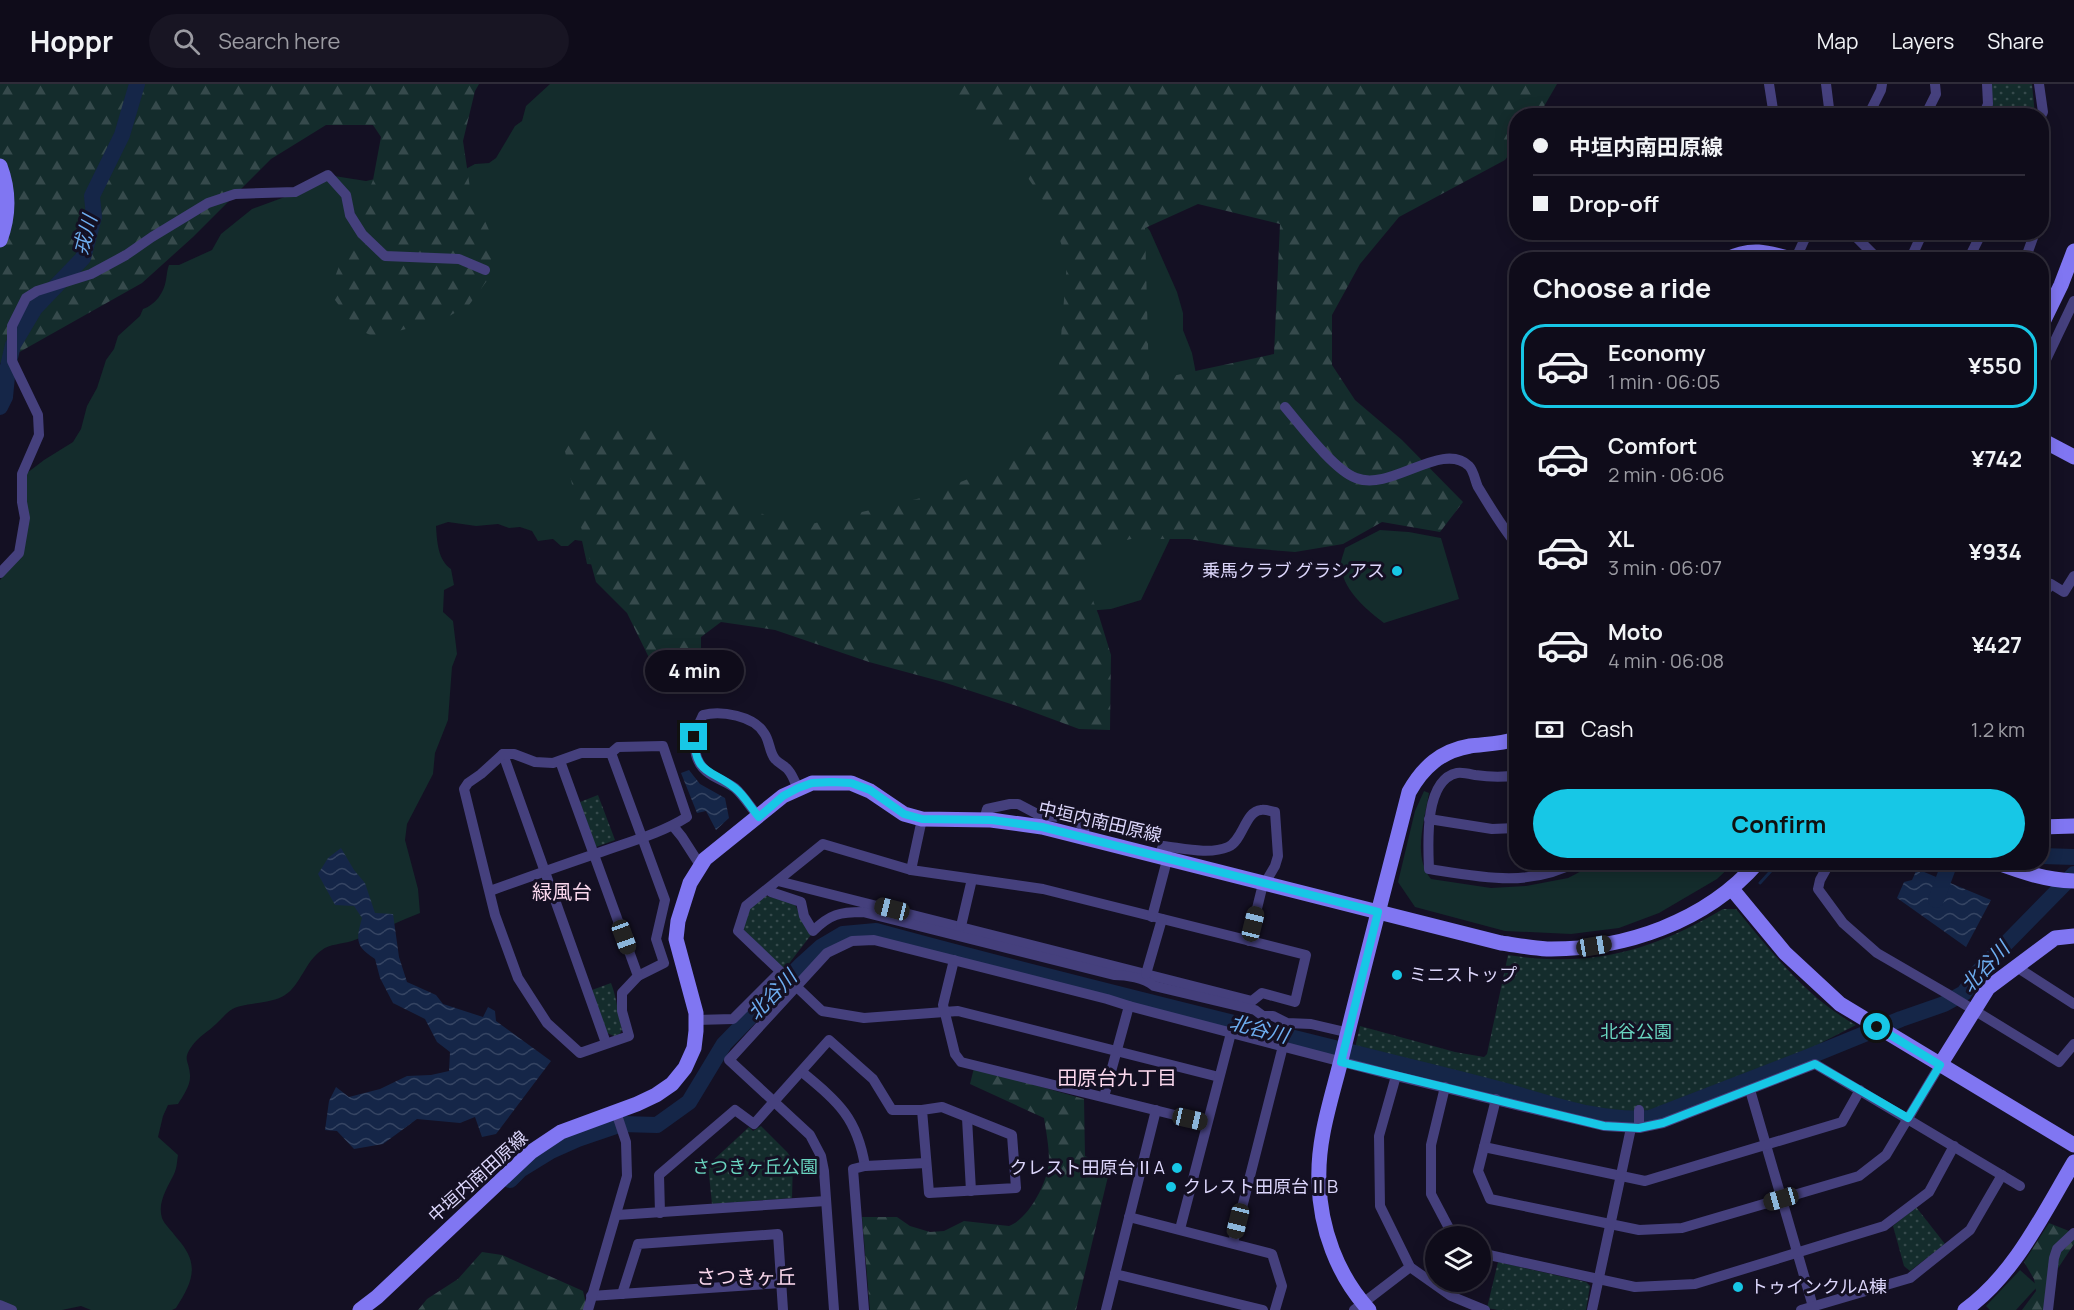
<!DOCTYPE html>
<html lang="en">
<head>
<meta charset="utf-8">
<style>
	body { margin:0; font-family:Manrope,"Noto Sans JP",sans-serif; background:#181523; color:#f1f3f6; height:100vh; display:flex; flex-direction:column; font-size:22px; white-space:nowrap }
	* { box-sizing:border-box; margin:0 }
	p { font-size:20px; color:#9b9ba2 }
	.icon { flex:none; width:33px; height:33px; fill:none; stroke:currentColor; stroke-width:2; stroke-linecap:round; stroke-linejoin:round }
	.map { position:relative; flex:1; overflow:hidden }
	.side { position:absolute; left:1509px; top:168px; width:540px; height:618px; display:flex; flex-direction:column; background:#0f0c1a; border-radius:24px; box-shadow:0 3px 15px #0003,0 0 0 2px #2f2c39 }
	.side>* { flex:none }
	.top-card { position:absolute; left:1509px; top:24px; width:540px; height:132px; border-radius:24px; box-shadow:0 3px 15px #0003,0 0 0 2px #2f2c39; display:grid; align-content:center; height:132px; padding:0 24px; background:#0f0c1a }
	.controls { position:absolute; left:1425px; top:1142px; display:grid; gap:12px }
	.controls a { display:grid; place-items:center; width:66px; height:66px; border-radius:50%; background:#0f0c1a; box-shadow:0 3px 15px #0003,0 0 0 2px #2f2c39; font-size:30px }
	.end { position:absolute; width:27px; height:27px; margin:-14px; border:8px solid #17c7e6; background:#111; box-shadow:0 0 0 3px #111 }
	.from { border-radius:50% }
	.bubble { position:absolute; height:42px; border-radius:21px; background:#0f0c1a; box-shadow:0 3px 15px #0003,0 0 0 2px #2f2c39; font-size:20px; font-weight:700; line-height:42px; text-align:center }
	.car { position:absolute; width:18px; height:36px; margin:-18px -9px; border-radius:8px; box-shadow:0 0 4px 2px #0007; background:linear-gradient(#222 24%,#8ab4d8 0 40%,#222 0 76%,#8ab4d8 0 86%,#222 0) }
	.top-card b { display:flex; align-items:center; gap:21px; height:57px; font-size:22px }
	.top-card b+b { border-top:2px solid #2f2c39 }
	.top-card i { width:15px; height:15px; background:#f1f3f6 }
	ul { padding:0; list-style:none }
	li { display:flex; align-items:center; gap:18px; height:84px; margin:0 12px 9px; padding:0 12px; border:3px solid transparent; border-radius:24px }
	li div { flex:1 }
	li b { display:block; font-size:22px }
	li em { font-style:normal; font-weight:700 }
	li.current { border-color:#17c7e6 }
	li>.icon { width:54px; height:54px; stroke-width:1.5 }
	h2 { padding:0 24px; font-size:27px; line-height:72px }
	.pay { display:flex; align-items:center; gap:15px; height:66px; padding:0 24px; font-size:22px }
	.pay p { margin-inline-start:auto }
	.button { display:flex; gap:12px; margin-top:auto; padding:12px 24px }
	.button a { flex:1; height:69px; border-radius:36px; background:#17c7e6; color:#111; font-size:24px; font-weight:700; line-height:69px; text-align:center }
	header { display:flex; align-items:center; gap:36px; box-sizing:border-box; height:84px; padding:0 30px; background:#0f0c1a; border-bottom:2px solid #2f2c39 }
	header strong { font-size:28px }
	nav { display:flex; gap:33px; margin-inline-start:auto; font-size:21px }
	.search { width:420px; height:54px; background:#181523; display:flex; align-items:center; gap:15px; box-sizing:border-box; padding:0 21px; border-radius:33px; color:#9b9ba2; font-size:22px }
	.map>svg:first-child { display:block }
	.grass { fill:#142c2c }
	.forest { fill:url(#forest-firs); fill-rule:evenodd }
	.park { fill:url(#park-dots) }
	.water { fill:url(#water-waves) }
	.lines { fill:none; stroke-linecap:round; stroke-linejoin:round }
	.stream { stroke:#152648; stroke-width:3 }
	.river { stroke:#152648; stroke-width:16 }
	.street { stroke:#45407d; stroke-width:10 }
	.secondary { stroke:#8076f2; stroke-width:15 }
	.route { stroke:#17c7e6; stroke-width:8 }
	.poi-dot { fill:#17c7e6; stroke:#141023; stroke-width:2 }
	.labels { text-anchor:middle; stroke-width:6; stroke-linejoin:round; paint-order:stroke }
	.poi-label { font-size:18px; fill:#dcd6fb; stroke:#141023; text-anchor:start }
	.street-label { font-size:18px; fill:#dcd6fb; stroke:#141023 }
	.park-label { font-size:18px; fill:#69d4bf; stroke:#141023 }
	.water-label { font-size:20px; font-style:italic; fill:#6eaef1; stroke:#141023 }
	.neighbourhood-label { font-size:20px; fill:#fbd8ed; stroke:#141023 }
</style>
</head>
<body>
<header>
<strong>Hoppr</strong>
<div class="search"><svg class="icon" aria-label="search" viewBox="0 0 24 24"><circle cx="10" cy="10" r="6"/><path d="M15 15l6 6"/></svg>Search here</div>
<nav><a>Map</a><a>Layers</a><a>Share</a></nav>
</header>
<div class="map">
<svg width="2074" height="1226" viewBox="0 0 2074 1226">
	<defs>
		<pattern id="forest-firs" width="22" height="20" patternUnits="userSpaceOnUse" patternTransform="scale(1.5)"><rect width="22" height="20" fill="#142c2c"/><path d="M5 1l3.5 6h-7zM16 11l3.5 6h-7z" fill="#364a4c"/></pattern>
		<pattern id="park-dots" width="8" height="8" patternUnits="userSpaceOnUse" patternTransform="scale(1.5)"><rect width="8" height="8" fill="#142c2c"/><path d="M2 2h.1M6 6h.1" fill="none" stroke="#364a4c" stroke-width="1.8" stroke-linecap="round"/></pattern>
		<pattern id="water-waves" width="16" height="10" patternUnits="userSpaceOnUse" patternTransform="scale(1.5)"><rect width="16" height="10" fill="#152648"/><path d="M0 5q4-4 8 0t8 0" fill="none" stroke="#364563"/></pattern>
	</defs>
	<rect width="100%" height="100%" fill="#141023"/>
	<g class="grass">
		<path d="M550,0H987L1138,131L1150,147L1177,208L1183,229V246L1192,269L1200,310L1178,438L1141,516L1111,525L1087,527L587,480L582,457L575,456L568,462H561L553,455L538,457L532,447L520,443L509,444L498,440L476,442L448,438L436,442C437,458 438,476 451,485L454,501L444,506L443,528L453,537L457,570L452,583L448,636L435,669L433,690L407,740L405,756L418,805L420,829C397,838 375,849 352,857C343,860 329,860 322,866C305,877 301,901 285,911C275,918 253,919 241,922C229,924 224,933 216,940C208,948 199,952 192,962C182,976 189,976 190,991C191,1001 183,1012 178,1020L168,1021L163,1032L158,1053L178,1071C177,1077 177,1084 174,1090C168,1103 157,1118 162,1134C164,1140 172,1147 176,1153C200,1179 194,1196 176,1224L172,1226H91L81,1222L62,1226H0V496L23,465L27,389L44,376L73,358L81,345L87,322L97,304L106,276L114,265L118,252L140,232L143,225C155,221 164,209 166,196C167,190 167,186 169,181H179L212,166L221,150L252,125L323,99L328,91L366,97L379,94L458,89L475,80L489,79L496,74L515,42L522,37L526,22Z"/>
		<path d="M1380,446L1409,448L1441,454L1459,515L1384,539C1366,525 1340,504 1341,478C1342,473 1344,468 1345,464Z"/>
		<path d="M1424,707L1429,709C1425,735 1412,773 1431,795L1491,804L1526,802L1568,794L1597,779H1734L1717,795L1659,829L1619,844L1571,850L1505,847L1415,823L1398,798L1415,727Z"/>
		<polygon points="2020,1186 2038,1202 2016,1226 1990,1226 1986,1222"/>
	</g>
	<g class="forest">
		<polygon points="0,0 479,0 475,7 463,57 470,104 493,155 489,194 469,221 442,236 374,253 356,244 329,208 373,96 381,53 373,41 326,41 271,75 193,153 142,199 0,279"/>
		<path d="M932,0H1557L1539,31L1516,32V61L1505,76L1399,133L1360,180L1332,231V281L1355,316L1402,356L1463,418L1440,448L1382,438L1343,460L1295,468L1236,463L1189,455H1131L1100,462L1084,493L1099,532L1111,571L1110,646L1079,645L1017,622L943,598L869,578L775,546L721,538L701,553V577L693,608L658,592L627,529L596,498L581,443L562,353L589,346L644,342L683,362L726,409L768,433L807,441L921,414L1015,376L1054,341L1067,178L1051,128L1024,88L989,45ZM1198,120L1280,140L1274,270L1149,297L1145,144Z"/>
		<path d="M974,984L1084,1015L1085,1072L1110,1084L1076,1226H870L862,1133H897L910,1142L930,1148L944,1147L964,1137L1009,1142C1029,1135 1049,1096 1049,1076C1049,1062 1046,1047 1044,1034L970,1000Z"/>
		<polygon points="2049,1139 2074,1149 2074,1160 2047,1201 2044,1226 2022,1226 2036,1207 2034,1195 2024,1178"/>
		<polygon points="482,1168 502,1171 583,1207 586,1220 584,1226 418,1226 427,1215 458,1195"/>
	</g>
	<g class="park">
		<polygon points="1990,0 2032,0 2035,31 1987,32 1993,18"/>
		<polygon points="598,711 615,756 596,763 580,718"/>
		<polygon points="766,812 794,819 811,851 784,886 743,845 750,824"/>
		<path d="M1723,825H1736C1771,867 1806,914 1856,941L1821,959L1810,967C1745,990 1677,1033 1607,1029L1355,964L1360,942L1455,968L1484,973L1487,970L1508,871C1591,884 1652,867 1723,825Z"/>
		<path d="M611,899C617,914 618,931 622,946L619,951L614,952L607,949L592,906Z"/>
		<polygon points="761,1042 787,1068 793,1076 792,1114 712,1120 708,1081 749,1043 753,1047"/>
		<polygon points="1916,1123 1945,1160 1910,1187 1904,1182 1893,1142"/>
		<polygon points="1498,1178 1586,1198 1590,1202 1586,1226 1498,1226 1487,1224"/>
	</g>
	<g class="water">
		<polygon points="689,686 700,700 725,714 729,734 716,746 706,727 697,729 681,689"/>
		<path d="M341,764L354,786L365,799L375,829L393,830L399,873L407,898L436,911L443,920L483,933L488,923L495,927L496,937L551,977L496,1050L482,1053L475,1033L460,1039L417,1035L383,1060L354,1065L337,1047L325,1046L329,1017L336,1003L349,1013L380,1005L407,992L431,991L449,987L450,968L437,958L425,935L393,919L380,894L375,875C355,862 356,856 362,834L354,822L335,821L318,790L328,774Z"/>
		<polygon points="1917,785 1991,816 1966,863 1897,814 1904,798 1912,796"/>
	</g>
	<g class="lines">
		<polyline class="stream" points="1760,799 1779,778"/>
		<g class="river">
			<polyline points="0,323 5,313 8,282 13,261 35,224 83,174 94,133 92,112 122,51 137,0"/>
			<polyline points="2042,772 2074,773"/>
			<polyline points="1936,816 1950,778"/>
			<path d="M510,1096L520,1086L551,1067L578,1055L622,1040L657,1041L689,1018L724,960L800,882L821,863L843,850L876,847C1051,895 1227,937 1403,981C1440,990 1477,999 1513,1009C1558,1022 1603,1038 1650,1034L1808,973L1901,935L1944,920L1964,909L1979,887L2074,790"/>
		</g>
		<g class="street">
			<polyline points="1769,0 1774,32"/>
			<polyline points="1826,0 1830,32"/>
			<polyline points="2039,0 2043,28 2041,32"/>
			<polyline points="1872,25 1886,32"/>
			<polyline points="1868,32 1881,6 1882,0"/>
			<polyline points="1925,32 1936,10 1935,0"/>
			<polyline points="1983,32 1988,20 1987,0"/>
			<polyline points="2042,123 2043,124 2042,129"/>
			<polyline points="1851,148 1879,176"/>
			<polyline points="1795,176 1808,148"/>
			<polyline points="1910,176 1923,148"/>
			<polyline points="1968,176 1982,148"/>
			<polyline points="2025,176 2035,148"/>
			<polyline points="2042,284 2074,217"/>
			<path d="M1285,323C1301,342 1334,386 1356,394C1391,408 1442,356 1469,382C1474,387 1475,397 1478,403C1490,423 1502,443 1516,460"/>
			<polyline points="0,489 19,469 25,434 22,418 22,390 39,351 38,331 12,277 12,242 26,214 37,207 91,190 126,171 152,153 208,119 235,110 295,108 328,91 346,111 350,131 362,150 385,172 459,175 485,186"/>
			<polyline points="2042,512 2051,500 2064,508 2074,492"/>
			<polyline points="611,669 665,816 656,855 664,879 638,892"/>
			<polyline points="503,670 606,959"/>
			<path d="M1516,691C1502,694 1489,693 1475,691C1470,690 1462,688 1457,689C1424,696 1428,760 1429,785C1479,793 1530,804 1576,778"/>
			<path d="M759,733C751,724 743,711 735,704C727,698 717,695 710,690C689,676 693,650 703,631C721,626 754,632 764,649C770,657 769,668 775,675C779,680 786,682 789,687C793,692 795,699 798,704"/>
			<polyline points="1429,735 1492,745 1516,744"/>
			<polyline points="984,736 987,725 1010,720 1018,720 1039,731 1068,734 1085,742 1083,753"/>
			<polyline points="673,742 682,753 700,781"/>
			<path d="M1159,772L1163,762C1182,764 1209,771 1228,763C1243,757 1245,727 1261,726C1265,725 1270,727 1275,728L1278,772L1275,782L1262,804L1249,857"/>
			<polyline points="1830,778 1820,796 1818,805 1843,839 1877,869 1946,909 2059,978 2074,960"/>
			<polyline points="911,786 922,735"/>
			<polyline points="778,797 1252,917 1262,909 1295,918 1306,871 1043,805 911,786 823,760 746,822 738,847 822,927 864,934 958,927 1219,993"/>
			<path d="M490,807C526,794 562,781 598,769C628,758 660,750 687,733L663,662L618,663L611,669H581L553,679L535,678L514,670H503L481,690L468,699L464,705L495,831L518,894L547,939L580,969L629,952L622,927V909L638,892C612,820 586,748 560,677"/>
			<path d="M771,808L801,818L804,832L813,847C830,830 840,828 863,828L1114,891C1126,891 1145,894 1154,902L1255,926L1263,932H1273L1287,939L1311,940L1341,947"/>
			<polyline points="1152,833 1166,780"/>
			<polyline points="961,842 972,795"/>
			<polyline points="954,876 943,921 955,970 961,978 1207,1039"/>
			<polyline points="2015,882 2074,920"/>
			<polyline points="1146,890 1162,835"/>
			<polyline points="696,936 733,935 780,888"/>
			<path d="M802,988C838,1018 857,1033 865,1082"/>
			<polyline points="1396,992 1379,1052 1380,1122 1410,1183 1451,1212 1485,1226"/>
			<polyline points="1445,1003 1431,1061 1431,1110 1451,1148 1456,1152"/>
			<polyline points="1750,1006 1814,1226"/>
			<polyline points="1104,1013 1129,922"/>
			<polyline points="1496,1015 1478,1087 1490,1115 1639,1146 1682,1144 1859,1092 1886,1071 1940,981"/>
			<polyline points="1639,1026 1639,1044"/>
			<polyline points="967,1034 971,1107"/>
			<polyline points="1484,1063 1645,1097 1842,1038 1860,1006"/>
			<polyline points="660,1129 659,1091 735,1026 754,1040 829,956 873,995 892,1026 922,1026 942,1023 1012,1051 1016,1104 929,1109 922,1026"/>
			<polyline points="617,1131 826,1117"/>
			<polyline points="1129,1133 1272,1170 1282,1202 1275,1226"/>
			<polyline points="1180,1145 1231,949"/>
			<polyline points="1233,1159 1283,962"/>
			<polyline points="1480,1169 1635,1203 1695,1200 1884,1142 1929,1108 1954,1062"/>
			<polyline points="1115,1190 1263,1226"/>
			<polyline points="622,1210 638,1160 778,1150 783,1226"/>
			<polyline points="591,1212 781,1199"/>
			<polyline points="0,1221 12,1226"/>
			<polyline points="588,1226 627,1092 626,1058 616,1028"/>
			<polyline points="834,1226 824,1087 821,1072 810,1051 729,976 827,869 852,857 874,856 1107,915 1129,922 1396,992 1604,1042 1639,1044 1663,1039 1815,980 2020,1102"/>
			<polyline points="864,1226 853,1085 865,1082 926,1079"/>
			<polyline points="1106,1226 1156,1026"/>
			<polyline points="1354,1226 1410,1183"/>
			<polyline points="1592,1226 1631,1044"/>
			<polyline points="1801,1226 1910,1194 1970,1146 2002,1091"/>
			<polyline points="2048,1226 2054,1174 2057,1165 2074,1149"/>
		</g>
		<g class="secondary">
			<path d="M0,82C9,106 9,132 0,156"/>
			<path d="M1725,176C1751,163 1767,168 1794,176"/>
			<polyline points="2042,240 2061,201 2074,167"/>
			<polyline points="2042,356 2074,373"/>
			<polyline points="2042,743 2074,742"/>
			<path d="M1995,778C2022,788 2045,796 2074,797"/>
			<polyline points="1732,805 1785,869 1840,920 2074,1061"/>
			<polyline points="1940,981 1988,904 2055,854 2074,852"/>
			<path d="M360,1226L377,1213L531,1068L561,1048L637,1020L656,1011L672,1000L685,984L694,964L696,947V929L676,855L678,837L690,799L705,775L783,712L812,699H851L870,707L904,730L922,735L991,736L1042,743L1501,859C1516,861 1531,864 1547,865C1624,866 1706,838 1758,778"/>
			<path d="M1369,1226C1337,1191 1320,1144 1319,1098C1317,1053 1333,1011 1343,968C1364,881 1387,795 1409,708C1423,683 1441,667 1470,662C1486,660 1501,660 1516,655"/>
			<path d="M1965,1226C2015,1190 2043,1130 2074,1078"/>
		</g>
	</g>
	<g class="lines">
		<path class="route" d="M694,653C695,691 711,685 735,704C744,711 751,724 759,733L783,712L798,704L812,699L832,698L851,699L870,706L904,730L922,735L992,736L1042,743L1378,828L1341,978L1604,1042L1639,1044L1663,1039L1815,980L1908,1034L1940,981L1877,943"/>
	</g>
	<g class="poi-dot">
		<circle cx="1397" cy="487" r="6"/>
		<circle cx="1397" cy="891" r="6"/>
		<circle cx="1177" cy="1084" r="6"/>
		<circle cx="1171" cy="1103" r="6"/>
		<circle cx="1738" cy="1203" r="6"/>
	</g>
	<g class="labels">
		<g class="poi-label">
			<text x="1385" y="493" text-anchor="end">乗馬クラブ グラシアス</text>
			<text x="1409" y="897">ミニストップ</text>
			<text x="1165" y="1090" text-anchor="end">クレスト田原台ⅡA</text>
			<text x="1183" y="1109">クレスト田原台ⅡB</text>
			<text x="1750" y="1209">トゥインクルA棟</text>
		</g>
		<g class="street-label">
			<text transform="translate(1100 738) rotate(13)" y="6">中垣内南田原線</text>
			<text transform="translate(478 1093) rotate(-42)" y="6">中垣内南田原線</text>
		</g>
		<g class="park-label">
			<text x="1636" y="954">北谷公園</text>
			<text x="755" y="1089">さつきヶ丘公園</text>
		</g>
		<g class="water-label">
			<text transform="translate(85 151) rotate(-75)" y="7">戎川</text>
			<text transform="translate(1985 883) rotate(-47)" y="7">北谷川</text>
			<text transform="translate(772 911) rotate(-46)" y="7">北谷川</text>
			<text transform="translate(1259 945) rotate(14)" y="7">北谷川</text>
		</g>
		<g class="neighbourhood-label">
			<text x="562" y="815">緑風台</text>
			<text x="1117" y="1001">田原台九丁目</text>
			<text x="746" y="1200">さつきヶ丘</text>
		</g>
	</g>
</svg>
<div class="controls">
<a><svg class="icon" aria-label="layers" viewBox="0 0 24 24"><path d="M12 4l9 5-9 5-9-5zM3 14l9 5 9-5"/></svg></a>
</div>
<i class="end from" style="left:1877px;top:943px"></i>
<i class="end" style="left:694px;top:653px"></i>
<div class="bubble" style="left:645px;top:566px;width:99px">4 min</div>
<i class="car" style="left:892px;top:825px;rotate:284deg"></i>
<i class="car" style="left:1253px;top:840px;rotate:14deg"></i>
<i class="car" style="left:624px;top:853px;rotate:160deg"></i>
<i class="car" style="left:1594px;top:862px;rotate:80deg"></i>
<i class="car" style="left:1190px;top:1035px;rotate:103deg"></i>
<i class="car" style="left:1781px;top:1115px;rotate:254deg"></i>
<i class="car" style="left:1238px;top:1137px;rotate:194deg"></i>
<div class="top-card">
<b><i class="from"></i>中垣内南田原線</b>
<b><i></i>Drop-off</b>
</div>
<section class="side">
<h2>Choose a ride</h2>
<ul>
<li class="current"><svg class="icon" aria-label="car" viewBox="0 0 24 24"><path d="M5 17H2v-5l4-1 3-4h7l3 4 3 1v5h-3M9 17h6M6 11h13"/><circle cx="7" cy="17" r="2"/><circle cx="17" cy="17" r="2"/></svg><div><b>Economy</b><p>1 min · 06:05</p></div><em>¥550</em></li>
<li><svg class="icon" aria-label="car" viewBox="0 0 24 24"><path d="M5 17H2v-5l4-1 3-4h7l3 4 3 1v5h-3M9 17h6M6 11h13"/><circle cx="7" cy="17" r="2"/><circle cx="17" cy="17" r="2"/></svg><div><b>Comfort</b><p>2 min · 06:06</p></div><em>¥742</em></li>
<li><svg class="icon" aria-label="car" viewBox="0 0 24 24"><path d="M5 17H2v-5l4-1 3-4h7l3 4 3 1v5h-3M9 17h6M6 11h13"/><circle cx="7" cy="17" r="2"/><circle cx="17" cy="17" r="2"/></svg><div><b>XL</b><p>3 min · 06:07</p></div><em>¥934</em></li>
<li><svg class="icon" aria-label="car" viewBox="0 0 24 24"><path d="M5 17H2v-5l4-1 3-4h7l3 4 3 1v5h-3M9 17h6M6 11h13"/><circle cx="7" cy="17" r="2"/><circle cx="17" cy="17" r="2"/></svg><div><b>Moto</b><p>4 min · 06:08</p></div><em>¥427</em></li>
</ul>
<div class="pay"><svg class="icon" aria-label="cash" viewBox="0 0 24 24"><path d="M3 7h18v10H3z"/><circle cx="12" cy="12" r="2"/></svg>Cash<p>1.2 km</p></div>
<div class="button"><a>Confirm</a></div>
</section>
</div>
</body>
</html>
